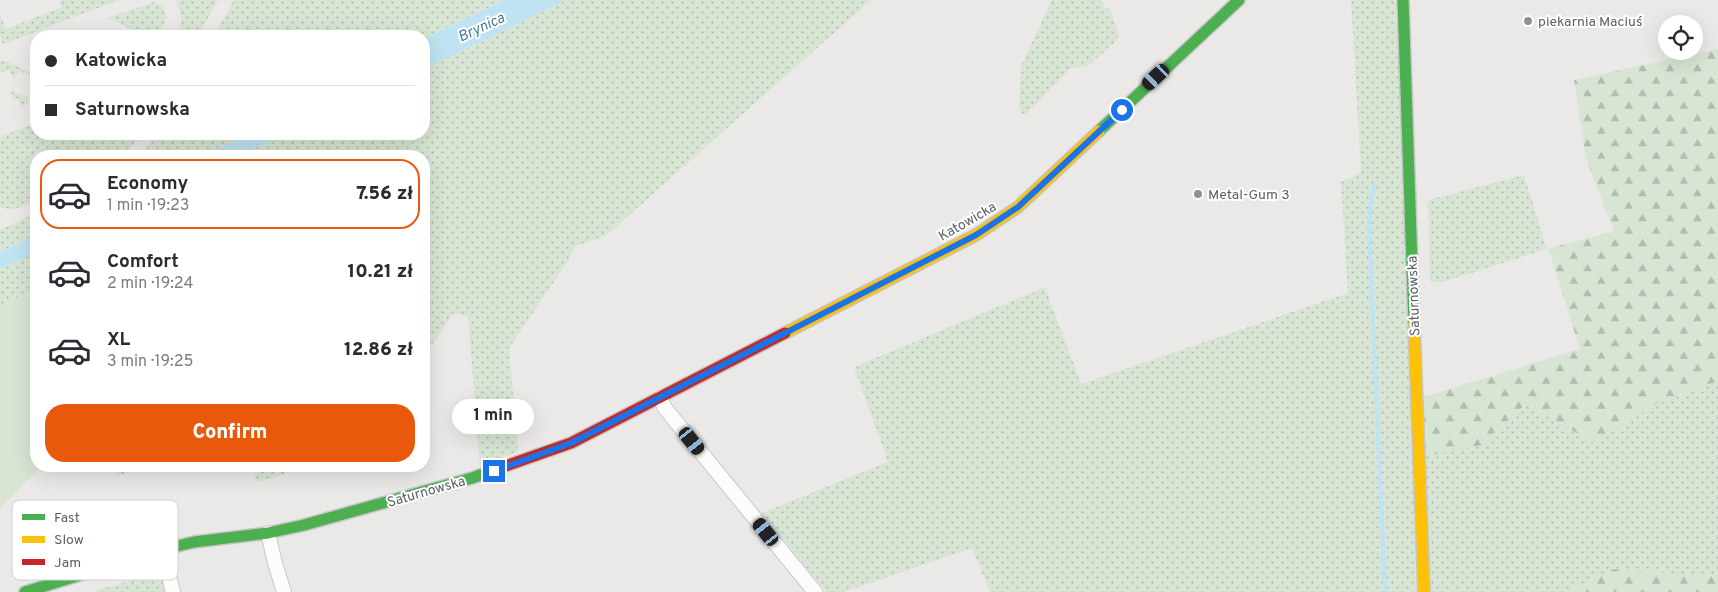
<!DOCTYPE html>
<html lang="en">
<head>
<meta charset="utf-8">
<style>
	body { margin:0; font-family:Overpass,sans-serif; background:#f2f2f3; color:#2b2b33; height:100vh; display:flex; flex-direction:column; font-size:19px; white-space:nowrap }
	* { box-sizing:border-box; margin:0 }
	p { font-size:16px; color:#7c7c81 }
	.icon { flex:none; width:28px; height:28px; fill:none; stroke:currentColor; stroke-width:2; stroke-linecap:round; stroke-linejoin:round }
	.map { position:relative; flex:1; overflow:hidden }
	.side { position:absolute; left:30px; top:150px; width:400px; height:322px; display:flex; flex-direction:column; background:#fff; border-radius:20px; box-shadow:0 5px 20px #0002 }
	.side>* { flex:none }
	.top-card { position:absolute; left:30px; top:30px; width:400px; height:110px; border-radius:20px; box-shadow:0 5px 20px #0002; display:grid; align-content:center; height:110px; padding:0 15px; background:#fff }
	.tools { position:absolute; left:1658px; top:15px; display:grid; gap:10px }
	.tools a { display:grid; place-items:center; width:45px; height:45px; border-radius:50%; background:#fff; box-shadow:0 5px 20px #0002; font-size:25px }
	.end { position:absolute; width:22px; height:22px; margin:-11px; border:6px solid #1a73e8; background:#fff; box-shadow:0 0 0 2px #fff }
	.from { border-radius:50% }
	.bubble { position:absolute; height:35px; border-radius:18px; background:#fff; box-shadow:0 5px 20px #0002; font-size:16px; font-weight:800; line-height:35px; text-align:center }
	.car { position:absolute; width:15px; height:30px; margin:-15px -8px; border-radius:6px; box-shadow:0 0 4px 1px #0007; background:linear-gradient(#222 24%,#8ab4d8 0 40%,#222 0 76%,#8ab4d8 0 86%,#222 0) }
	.top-card b { display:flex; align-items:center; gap:18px; height:48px; font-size:19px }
	.top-card b+b { border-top:1px solid #e1e1e2 }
	.top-card i { width:12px; height:12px; background:#2b2b33 }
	ul { padding:9px 0 0; list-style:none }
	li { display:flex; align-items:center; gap:15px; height:70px; margin:0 10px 8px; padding:0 5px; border:2px solid transparent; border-radius:20px }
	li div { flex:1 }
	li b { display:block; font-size:19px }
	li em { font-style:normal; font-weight:800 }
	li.selected { border-color:#ea580c }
	li>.icon { width:45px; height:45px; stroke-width:1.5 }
	.button { display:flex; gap:10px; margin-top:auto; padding:10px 15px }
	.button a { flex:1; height:58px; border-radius:20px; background:#ea580c; color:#fff; font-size:20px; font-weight:800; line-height:58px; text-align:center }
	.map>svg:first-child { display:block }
	.grass { fill:url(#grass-dots) }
	.forest { fill:url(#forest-firs) }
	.garden { fill:#d8e5d4 }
	.water { fill:#bfe3f2 }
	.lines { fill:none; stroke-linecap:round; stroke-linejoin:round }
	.stream { stroke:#bfe3f2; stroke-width:4 }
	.street-casing { stroke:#c8c7c7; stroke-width:16 }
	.fast-casing { stroke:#c5c6c6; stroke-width:14 }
	.slow-casing { stroke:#c5c6c6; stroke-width:14 }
	.jam-casing { stroke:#c5c6c6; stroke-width:14 }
	.street { stroke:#fcfcfb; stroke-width:14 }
	.fast { stroke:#4caf50; stroke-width:11 }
	.slow { stroke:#ffc107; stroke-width:11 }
	.jam { stroke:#c62828; stroke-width:11 }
	.route { stroke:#1a73e8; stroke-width:6 }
	.poi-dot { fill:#8f9192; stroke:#fff; stroke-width:2 }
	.labels { text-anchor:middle; stroke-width:4; stroke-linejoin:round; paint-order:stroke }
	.poi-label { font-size:14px; fill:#5d6164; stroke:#fff; text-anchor:start }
	.street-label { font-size:14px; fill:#5d6164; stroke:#fff }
	.water-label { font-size:15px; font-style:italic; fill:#447896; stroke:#fff }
	.key { fill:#fff; stroke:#ced0d0; stroke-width:1 }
	.key-label { font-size:14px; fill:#5d6164 }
</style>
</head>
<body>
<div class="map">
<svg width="1718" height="592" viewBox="0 0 1718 592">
	<defs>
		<pattern id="grass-dots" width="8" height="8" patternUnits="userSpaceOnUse" patternTransform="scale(1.25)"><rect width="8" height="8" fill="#d8e5d4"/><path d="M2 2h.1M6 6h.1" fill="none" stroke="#b2bdb0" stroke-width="1.8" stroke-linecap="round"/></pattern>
		<pattern id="forest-firs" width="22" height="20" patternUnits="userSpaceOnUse" patternTransform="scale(1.25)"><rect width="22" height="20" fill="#d8e5d4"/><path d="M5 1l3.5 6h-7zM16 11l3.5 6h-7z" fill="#b2bdb0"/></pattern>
	</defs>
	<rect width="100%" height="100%" fill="#ebe9e7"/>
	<g class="grass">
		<polygon points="60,0 119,0 3,44 0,36 0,14 6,29 62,7"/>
		<path d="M176,0H218L198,36H175C185,24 181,14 176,0Z"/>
		<polygon points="234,0 505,0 424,39 424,36 214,36"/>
		<polygon points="566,0 871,0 607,235 574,247 569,259 509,348 518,451 480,468 468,316 453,314 424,356 424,279 432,275 424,254 424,156 237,156 285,134 424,134 424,69"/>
		<polygon points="1052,0 1101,0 1104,7 1110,9 1119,35 1115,42 1088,66 1071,68 1026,114 1022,114 1019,107 1021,66"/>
		<polygon points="1351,0 1395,0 1423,397 1481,445 1526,404 1594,443 1655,404 1718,381 1718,573 1707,576 1612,569 1566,592 990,592 972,548 844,592 826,592 762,513 888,462 854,367 1045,287 1081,384 1348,293 1341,182 1361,173"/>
		<path d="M154,2L163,6L167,17C157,47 127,27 108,18Z"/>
		<polygon points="0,61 6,61 36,75 36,78 20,71 14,79 9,70 0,73"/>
		<polygon points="11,91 27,97 29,101 27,104 21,106 18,98 13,100"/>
		<polygon points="36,123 36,134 145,134 120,156 36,156 36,200 15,209 0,208 0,137"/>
		<polygon points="158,134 250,134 202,156 140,156"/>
		<polygon points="1524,175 1547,249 1443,282 1430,282 1428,200"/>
		<polygon points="36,213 36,235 0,252 0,230"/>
		<polygon points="36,252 36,289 0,306 0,269"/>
		<polygon points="113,466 151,466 116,476"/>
		<polygon points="253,466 310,466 257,482"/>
		<polygon points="164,570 169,592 92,592"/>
	</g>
	<g class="forest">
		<polygon points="1718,49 1718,381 1655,404 1594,443 1526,404 1481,445 1425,456 1423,397 1580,349 1551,257 1547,249 1614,231 1586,159 1574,80"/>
		<polygon points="1612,569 1707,576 1718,573 1718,592 1566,592"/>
	</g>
	<g class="garden">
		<polygon points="424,254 432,275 424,279"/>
		<polygon points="36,289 36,466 42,466 0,508 0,306"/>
	</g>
	<g class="water">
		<polygon points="505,0 566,0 424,69 424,39"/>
		<polygon points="250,134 285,134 237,156 202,156"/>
		<polygon points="36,235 36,252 0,269 0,252"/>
	</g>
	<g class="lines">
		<polyline class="stream" points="1375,184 1370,205 1369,229 1385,592"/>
		<g class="street-casing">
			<g id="street">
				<polyline points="661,398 664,407 815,592"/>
				<polyline points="268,533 275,563 284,592"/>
				<polyline points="161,550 167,568 173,592"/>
			</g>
		</g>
		<g class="fast-casing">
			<g id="fast">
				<polyline points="1403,0 1414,324"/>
				<polyline points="1099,131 1239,0"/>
				<polyline points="25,592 161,550 194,542 268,533 304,525 472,478 497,469"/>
			</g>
		</g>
		<g class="slow-casing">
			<g id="slow">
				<polyline points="1414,324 1424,592"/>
				<polyline points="785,333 976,235 1018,207 1099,131"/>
			</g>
		</g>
		<g class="jam-casing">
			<polyline id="jam" points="497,469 571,443 785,333"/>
		</g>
		<use href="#street" class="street"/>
		<use href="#fast" class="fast"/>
		<use href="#slow" class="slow"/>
		<use href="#jam" class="jam"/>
	</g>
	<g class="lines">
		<polyline class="route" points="494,471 571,443 976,235 1018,207 1122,110"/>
	</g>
	<g class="poi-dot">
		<circle cx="1528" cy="21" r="5"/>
		<circle cx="1198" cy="194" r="5"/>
	</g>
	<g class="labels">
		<g class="poi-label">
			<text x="1538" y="26">piekarnia Maciuś</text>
			<text x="1208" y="199">Metal-Gum 3</text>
		</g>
		<g class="street-label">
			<text transform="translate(967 221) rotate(-30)" y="5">Katowicka</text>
			<text transform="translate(1413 296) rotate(-92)" y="5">Saturnowska</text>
			<text transform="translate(426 491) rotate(-16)" y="5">Saturnowska</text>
		</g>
		<g class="water-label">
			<text transform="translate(481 27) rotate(-25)" y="5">Brynica</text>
		</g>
	</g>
	<rect x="12" y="500" width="166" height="80" rx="8" class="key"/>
	<rect x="22" y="514" width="23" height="6" fill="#4caf50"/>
	<rect x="22" y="536" width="23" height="7" fill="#ffc107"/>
	<rect x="22" y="559" width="23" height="6" fill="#c62828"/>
	<g class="key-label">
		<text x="54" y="522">Fast</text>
		<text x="54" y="544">Slow</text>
		<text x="54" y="567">Jam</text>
	</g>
</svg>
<div class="tools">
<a><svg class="icon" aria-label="locate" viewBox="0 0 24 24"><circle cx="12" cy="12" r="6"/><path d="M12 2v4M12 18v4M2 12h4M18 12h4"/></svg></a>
</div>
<i class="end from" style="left:1122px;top:110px"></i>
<i class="end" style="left:494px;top:471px"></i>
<div class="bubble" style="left:452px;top:399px;width:82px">1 min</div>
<i class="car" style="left:1156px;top:77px;rotate:227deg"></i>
<i class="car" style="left:692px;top:441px;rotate:141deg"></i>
<i class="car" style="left:766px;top:532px;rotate:321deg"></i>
<div class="top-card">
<b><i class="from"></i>Katowicka</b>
<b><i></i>Saturnowska</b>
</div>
<section class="side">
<ul>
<li class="selected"><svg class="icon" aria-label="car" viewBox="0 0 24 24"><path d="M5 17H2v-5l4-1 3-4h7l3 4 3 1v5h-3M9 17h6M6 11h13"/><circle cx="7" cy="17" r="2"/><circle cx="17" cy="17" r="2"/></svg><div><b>Economy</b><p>1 min · 19:23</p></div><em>7.56 zł</em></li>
<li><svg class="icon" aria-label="car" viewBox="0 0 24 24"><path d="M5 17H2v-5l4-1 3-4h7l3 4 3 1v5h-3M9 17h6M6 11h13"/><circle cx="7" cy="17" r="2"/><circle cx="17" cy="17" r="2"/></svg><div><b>Comfort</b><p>2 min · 19:24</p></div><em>10.21 zł</em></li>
<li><svg class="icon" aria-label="car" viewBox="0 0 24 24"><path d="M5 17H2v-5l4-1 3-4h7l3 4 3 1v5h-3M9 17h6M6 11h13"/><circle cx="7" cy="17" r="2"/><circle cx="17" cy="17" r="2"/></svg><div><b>XL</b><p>3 min · 19:25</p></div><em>12.86 zł</em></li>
</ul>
<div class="button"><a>Confirm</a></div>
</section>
</div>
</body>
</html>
